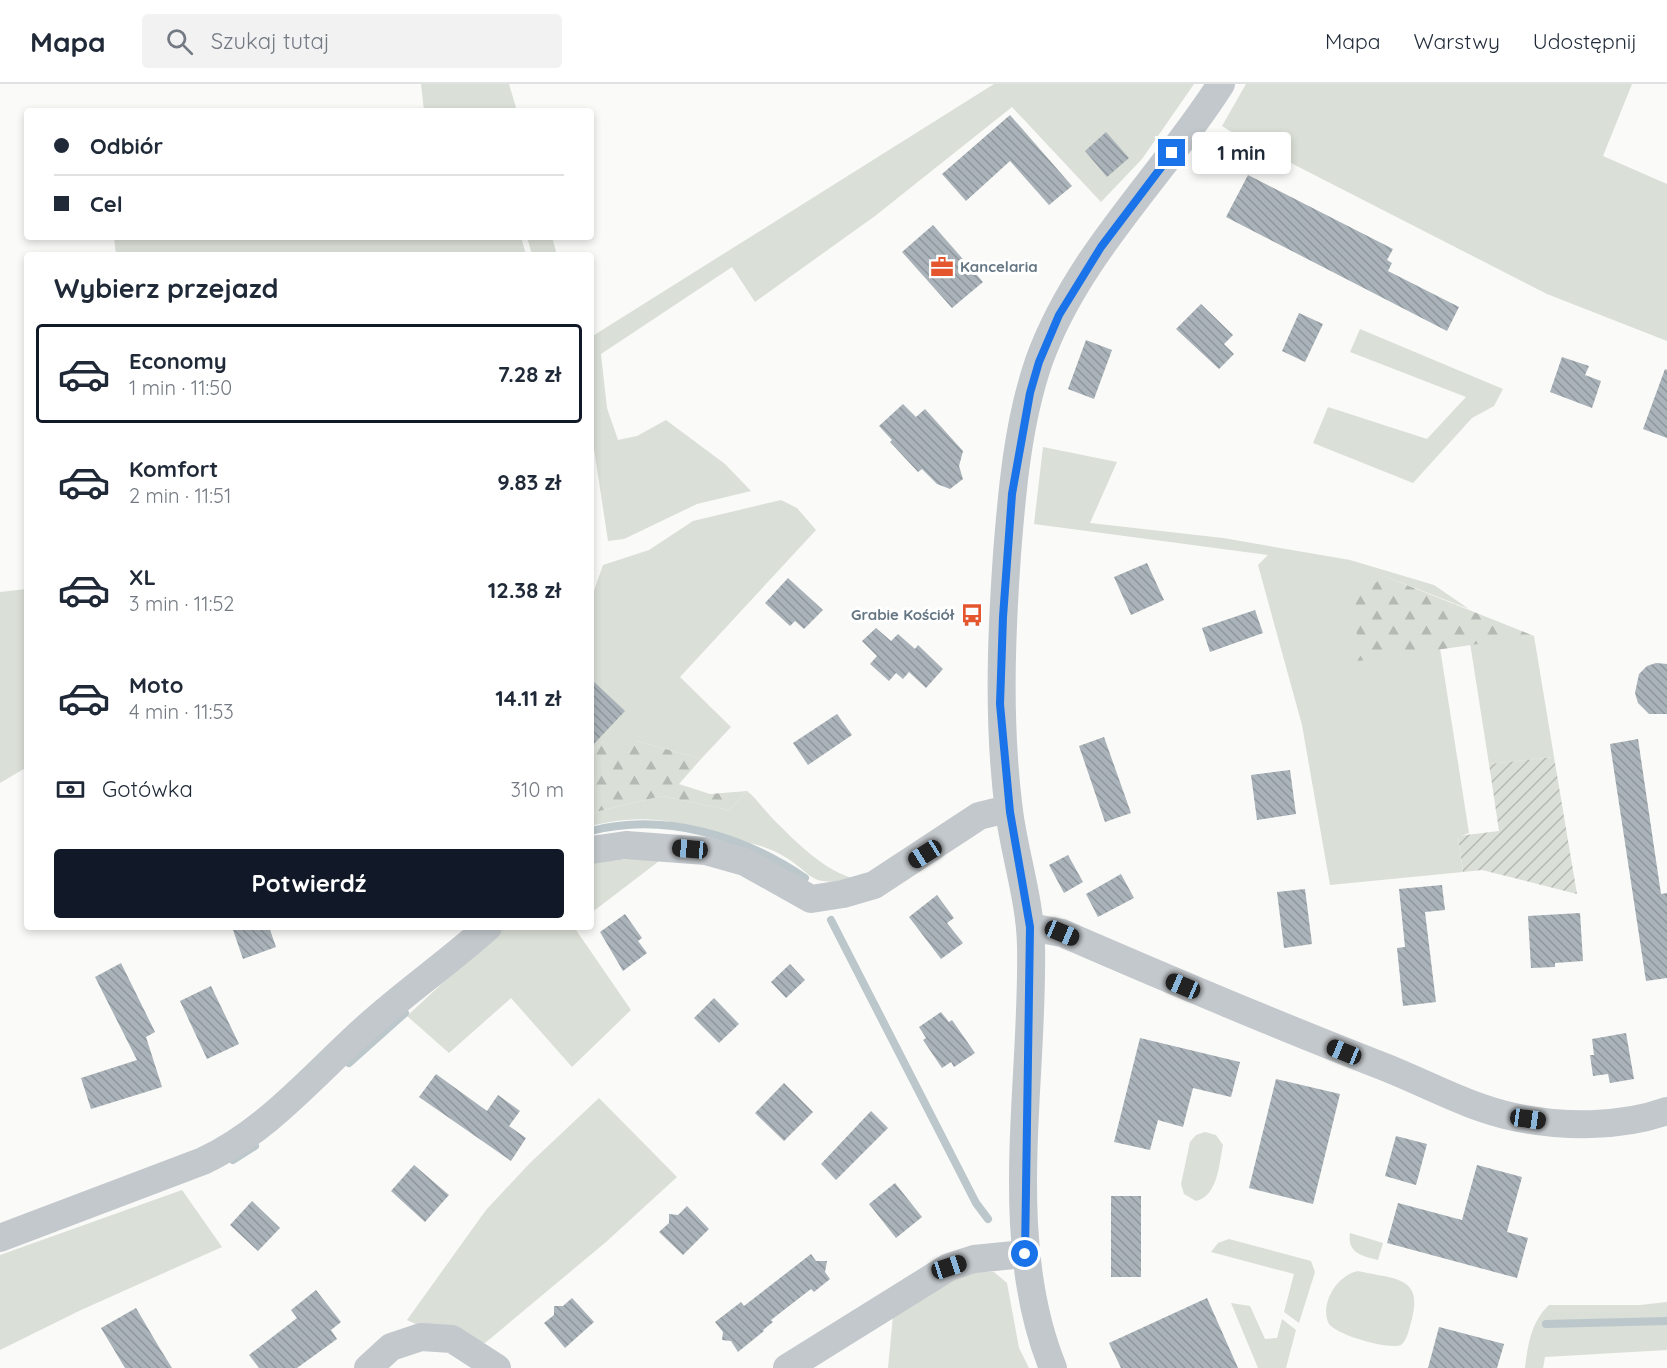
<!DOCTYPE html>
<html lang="pl">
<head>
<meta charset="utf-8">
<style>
	body { margin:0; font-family:Quicksand,sans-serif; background:#f2f2f3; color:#1f2937; height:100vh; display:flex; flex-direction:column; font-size:22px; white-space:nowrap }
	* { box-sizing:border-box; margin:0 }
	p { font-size:20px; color:#747a83 }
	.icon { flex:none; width:33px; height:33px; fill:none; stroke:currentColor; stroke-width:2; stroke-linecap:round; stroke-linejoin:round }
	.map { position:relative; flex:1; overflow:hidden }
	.details { position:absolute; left:24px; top:168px; width:570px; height:678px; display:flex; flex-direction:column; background:#fff; border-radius:6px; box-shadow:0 3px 9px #0003 }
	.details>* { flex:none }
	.banner { position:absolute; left:24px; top:24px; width:570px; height:132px; border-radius:6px; box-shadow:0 3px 9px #0003; display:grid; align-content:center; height:132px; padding:0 30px; background:#fff }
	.end { position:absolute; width:27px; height:27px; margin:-14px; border:8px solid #1a73e8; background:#fff; box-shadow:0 0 0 3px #fff }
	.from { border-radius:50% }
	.bubble { position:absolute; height:42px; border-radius:6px; background:#fff; box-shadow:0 3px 9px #0003; font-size:20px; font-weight:700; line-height:42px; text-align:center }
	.car { position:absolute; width:18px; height:36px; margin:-18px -9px; border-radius:8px; box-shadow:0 0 4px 2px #0007; background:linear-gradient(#222 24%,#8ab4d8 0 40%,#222 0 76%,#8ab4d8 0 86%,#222 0) }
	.banner b { display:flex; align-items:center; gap:21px; height:57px; font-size:22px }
	.banner b+b { border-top:2px solid #e0e1e3 }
	.banner i { width:15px; height:15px; background:#1f2937 }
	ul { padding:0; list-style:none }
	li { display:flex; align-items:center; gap:18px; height:99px; margin:0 12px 9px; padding:0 18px; border:3px solid transparent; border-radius:6px }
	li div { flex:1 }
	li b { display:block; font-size:22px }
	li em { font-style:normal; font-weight:700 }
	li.on { border-color:#111827 }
	li>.icon { width:54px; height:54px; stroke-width:1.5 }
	h2 { padding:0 30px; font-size:27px; line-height:72px }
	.pay { display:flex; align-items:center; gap:15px; height:66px; padding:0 30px; font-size:22px }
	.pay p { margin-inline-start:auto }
	.cta { display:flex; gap:12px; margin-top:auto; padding:12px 30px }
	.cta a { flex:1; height:69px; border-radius:6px; background:#111827; color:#fff; font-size:24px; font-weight:700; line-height:69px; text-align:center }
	header { display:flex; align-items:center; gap:36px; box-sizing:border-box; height:84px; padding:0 30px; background:#fff; border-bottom:2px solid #e0e1e3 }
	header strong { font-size:28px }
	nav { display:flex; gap:33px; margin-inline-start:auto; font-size:21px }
	.search { width:420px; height:54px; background:#f2f2f3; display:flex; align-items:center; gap:15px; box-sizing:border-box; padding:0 21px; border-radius:6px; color:#747a83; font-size:22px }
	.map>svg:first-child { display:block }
	.grass { fill:#dadfd7 }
	.forest { fill:url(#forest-firs) }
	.garden { fill:url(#garden-furrows) }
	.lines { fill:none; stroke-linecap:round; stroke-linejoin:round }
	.stream { stroke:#bbc7cb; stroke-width:8 }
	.building { fill:url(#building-back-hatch) }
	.minor { stroke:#c3c8cc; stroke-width:28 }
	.route { stroke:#1a73e8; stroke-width:8 }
	.labels { text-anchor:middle; stroke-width:6; stroke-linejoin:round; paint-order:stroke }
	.poi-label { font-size:15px; font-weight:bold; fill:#657683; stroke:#fff; text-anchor:start }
</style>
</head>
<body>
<header>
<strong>Mapa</strong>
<div class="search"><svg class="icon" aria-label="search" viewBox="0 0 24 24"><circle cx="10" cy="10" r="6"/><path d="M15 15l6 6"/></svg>Szukaj tutaj</div>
<nav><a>Mapa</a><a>Warstwy</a><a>Udostępnij</a></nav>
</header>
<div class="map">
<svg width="1667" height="1284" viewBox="0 0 1667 1284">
	<defs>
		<pattern id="forest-firs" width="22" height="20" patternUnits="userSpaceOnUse" patternTransform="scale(1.5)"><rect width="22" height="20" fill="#dadfd7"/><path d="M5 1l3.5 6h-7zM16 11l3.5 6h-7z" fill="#b4b9b4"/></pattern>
		<pattern id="garden-furrows" width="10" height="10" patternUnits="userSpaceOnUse" patternTransform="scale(1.5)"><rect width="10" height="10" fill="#dadfd7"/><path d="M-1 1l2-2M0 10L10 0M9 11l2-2" fill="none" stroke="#b4b9b4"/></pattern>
		<pattern id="building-back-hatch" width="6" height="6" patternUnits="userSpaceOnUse" patternTransform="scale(1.5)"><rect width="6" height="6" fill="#aab3b9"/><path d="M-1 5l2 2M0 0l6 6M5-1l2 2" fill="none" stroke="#8e969c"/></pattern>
	</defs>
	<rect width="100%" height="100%" fill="#fafaf8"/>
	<g class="grass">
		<polygon points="421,0 509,0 517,27 424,27"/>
		<polygon points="994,0 1194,0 1142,75 1101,118 1012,23 875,132 755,218 732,183 601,270 607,324 618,356 637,352 666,336 725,380 751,407 697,420 624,455 608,457 591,345 591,253"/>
		<polygon points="1246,0 1632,0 1603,72 1667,100 1667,257 1547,210 1238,52 1222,42"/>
		<polygon points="114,153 521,153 526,171 116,171"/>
		<polygon points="527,153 552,153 557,171 532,171"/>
		<polygon points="1360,245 1503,305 1494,322 1472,334 1413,399 1313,359 1328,323 1427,355 1466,313 1350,268"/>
		<polygon points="1043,363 1117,378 1090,439 1223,454 1350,476 1434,501 1469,525 1384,492 1428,565 1440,564 1469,749 1458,753 1463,788 1330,801 1302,641 1258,481 1268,471 1034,440"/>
		<polygon points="781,416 797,424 816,446 680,593 731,643 701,675 637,657 604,657 591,667 591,515 603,481 649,466 693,437"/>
		<polygon points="27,505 27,683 0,699 0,508"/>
		<polygon points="1534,552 1554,673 1489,680 1470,559"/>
		<path d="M747,707C757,715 764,726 773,735C795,757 825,788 856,795C804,804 816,789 778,769C766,762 748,759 734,755C679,738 649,728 591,742V729L662,712L729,726Z"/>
		<polygon points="667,771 591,829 591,779"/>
		<polygon points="503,843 574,843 631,926 572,983 511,914 449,969 407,932"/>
		<polygon points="599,1014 677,1093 606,1158 485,1259 420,1242 407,1236 486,1126 530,1079"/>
		<path d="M1205,1048L1216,1051L1223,1061C1219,1080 1218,1112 1196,1117L1184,1110L1181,1100L1190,1058L1196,1051Z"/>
		<polygon points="182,1106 222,1163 81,1226 0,1266 0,1171"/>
		<path d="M1350,1149L1383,1159L1378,1176C1362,1172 1347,1169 1350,1149Z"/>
		<polygon points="1229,1155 1311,1177 1315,1188 1299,1239 1284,1228 1294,1190 1211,1168 1218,1159"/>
		<polygon points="979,1187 994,1188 1007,1199 1019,1264 1029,1284 888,1284 893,1232 961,1190"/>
		<path d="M1358,1187C1391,1195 1424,1191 1412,1235C1409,1244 1408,1255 1401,1261C1388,1266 1337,1251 1329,1240C1319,1220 1337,1191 1358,1187Z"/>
		<path d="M1667,1218V1266L1545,1273L1543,1284H1525C1528,1260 1531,1238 1549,1221H1640Z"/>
		<polygon points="1231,1219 1250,1222 1265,1255 1277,1254 1282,1235 1296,1246 1286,1284 1258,1284"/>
	</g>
	<g class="forest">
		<polygon points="1384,492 1534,552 1358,577 1355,515"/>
		<polygon points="604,657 637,657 701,675 679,700 710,710 747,707 729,726 662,712 591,729 591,667"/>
	</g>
	<polygon class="garden" points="1554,673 1577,810 1482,786 1463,788 1458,752 1499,747 1489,680"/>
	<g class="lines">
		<g class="stream">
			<path d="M591,747C664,728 744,752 805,794"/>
			<polyline points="831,836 976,1119 988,1135"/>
			<polyline points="349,979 405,929"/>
			<polyline points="233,1076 255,1062"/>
			<polyline points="1546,1240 1667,1237"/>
		</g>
	</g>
	<g class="building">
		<polygon points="1010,31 1072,102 1049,121 1010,77 966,117 942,90"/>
		<polygon points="1106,48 1129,74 1107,93 1085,67"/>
		<polygon points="1248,91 1393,165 1387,176 1392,179 1388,187 1459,223 1447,247 1226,133"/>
		<polygon points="933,141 983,198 952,224 902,168"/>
		<polygon points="1201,220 1233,251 1224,260 1234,270 1219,285 1176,245"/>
		<polygon points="1299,229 1323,240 1305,278 1282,267"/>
		<polygon points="1086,256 1112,266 1094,315 1068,305"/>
		<polygon points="1562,273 1589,282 1585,291 1601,297 1592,324 1550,308"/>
		<polygon points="1665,285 1667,286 1667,354 1643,345"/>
		<polygon points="903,320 916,333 925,325 963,367 959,382 963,395 950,405 937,400 922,385 918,388 890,358 892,356 879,342"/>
		<polygon points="1147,479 1164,516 1131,531 1114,493"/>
		<polygon points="788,494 823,526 804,545 795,537 790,542 765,519"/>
		<polygon points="1255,526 1263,549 1210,568 1202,544"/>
		<polygon points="876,544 891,557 898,550 915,565 918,561 943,585 926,604 909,588 903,595 896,589 889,597 870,580 877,572 862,557"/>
		<polygon points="1656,579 1667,580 1667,630 1649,630 1638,619 1635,609 1639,590 1647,582"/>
		<polygon points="591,595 625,627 591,663"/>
		<polygon points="837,630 852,651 808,681 793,659"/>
		<polygon points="1104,653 1131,729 1105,738 1079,662"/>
		<polygon points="1638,655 1661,810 1667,809 1667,894 1646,897 1610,660"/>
		<polygon points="1290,686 1296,730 1257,736 1251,691"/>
		<polygon points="1068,771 1083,798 1064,809 1049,781"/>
		<polygon points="1121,790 1134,814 1098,833 1086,810"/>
		<polygon points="1442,801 1445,826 1425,828 1436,918 1403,922 1397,864 1405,863 1399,805"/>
		<polygon points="1305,805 1312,860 1284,864 1277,808"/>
		<polygon points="937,811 954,834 947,839 963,859 941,875 909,833"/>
		<polygon points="1580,829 1583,877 1555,879 1555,883 1531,884 1528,832"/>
		<polygon points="625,830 642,854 638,857 647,869 623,887 600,848"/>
		<polygon points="232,843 269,843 276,863 243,875"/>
		<polygon points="121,879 155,948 146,953 162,1003 91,1025 81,994 137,976 95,893"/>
		<polygon points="790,880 805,896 786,914 771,898"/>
		<polygon points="211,902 239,960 207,975 180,917"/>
		<polygon points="714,914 739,940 719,959 694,934"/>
		<polygon points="941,928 949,938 952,936 975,969 954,983 951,978 942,984 923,956 926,954 919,943"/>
		<polygon points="1626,949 1634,995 1610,999 1608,990 1593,992 1590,971 1594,971 1592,955"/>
		<polygon points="1140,954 1240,978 1231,1013 1193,1004 1183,1043 1158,1036 1150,1066 1114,1058"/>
		<polygon points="436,990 487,1027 498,1011 520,1027 509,1042 526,1054 511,1077 419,1013"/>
		<polygon points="1276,995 1340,1010 1313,1120 1249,1104"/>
		<polygon points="784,999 813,1028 784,1057 755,1029"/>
		<polygon points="871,1027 888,1044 836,1096 821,1080"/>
		<polygon points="1396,1052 1427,1060 1416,1101 1385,1092"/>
		<polygon points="414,1081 449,1111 425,1138 391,1107"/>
		<polygon points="1477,1081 1522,1093 1507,1148 1528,1154 1517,1194 1387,1159 1398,1119 1462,1136"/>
		<polygon points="895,1099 922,1133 896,1154 869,1120"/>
		<rect x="1111" y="1112" width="30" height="81"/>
		<polygon points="252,1117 280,1144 258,1167 230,1141"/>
		<polygon points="687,1122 709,1145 683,1171 659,1148 669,1139 669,1130 678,1131"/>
		<polygon points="811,1170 816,1177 827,1177 825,1188 830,1195 814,1208 811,1205 771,1236 773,1238 763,1246 764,1247 738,1268 731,1257 722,1256 723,1248 715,1238 741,1218 744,1222"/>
		<polygon points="316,1206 341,1238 331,1246 337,1255 297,1284 259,1284 249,1271 297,1234 291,1226"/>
		<polygon points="572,1214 594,1238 565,1264 544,1239 554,1231 554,1222 563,1222"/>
		<polygon points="1207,1214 1238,1284 1121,1284 1109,1259"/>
		<polygon points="136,1224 159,1263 172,1284 125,1284 101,1244"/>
		<polygon points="1439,1243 1504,1260 1497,1284 1428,1284"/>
	</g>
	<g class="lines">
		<g class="minor">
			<polyline points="591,766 626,761 706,767 745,778 811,815 843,810 874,801 979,732 995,728 1009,728"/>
			<path d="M1030,843L1062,849C1168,895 1274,940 1382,982C1426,999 1467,1023 1514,1033C1562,1043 1620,1044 1667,1027"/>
			<path d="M0,1154L203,1077C268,1047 315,989 368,942C407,907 449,878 488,843"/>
			<polyline points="368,1284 391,1263 421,1253 452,1255 497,1284"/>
			<polyline points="787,1284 949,1183 974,1175 1025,1170"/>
			<path d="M1053,1284C1000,1154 1034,999 1031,861C1030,816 1015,772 1009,727C998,641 1001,556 1007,470C1012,406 1018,338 1039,277C1077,171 1162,93 1221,0"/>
		</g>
	</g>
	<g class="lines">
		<polyline class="route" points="1025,1170 1030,843 1010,728 1000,620 1003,533 1012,410 1030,309 1039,278 1059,231 1101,163 1172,69"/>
	</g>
	<defs>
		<g id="office-bare" transform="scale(1.8)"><path d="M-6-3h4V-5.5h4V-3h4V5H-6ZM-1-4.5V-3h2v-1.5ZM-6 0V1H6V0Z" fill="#e4572e" stroke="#fff" stroke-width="2.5" paint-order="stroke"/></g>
		<g id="bus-bare" transform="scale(1.8)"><path d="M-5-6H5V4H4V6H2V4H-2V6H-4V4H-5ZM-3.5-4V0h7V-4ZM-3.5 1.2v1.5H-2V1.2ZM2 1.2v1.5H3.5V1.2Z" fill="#e4572e" stroke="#fff" stroke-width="2.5" paint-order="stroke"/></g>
	</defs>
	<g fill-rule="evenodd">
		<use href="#office-bare" x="942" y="183"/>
		<use href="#bus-bare" x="972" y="531"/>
	</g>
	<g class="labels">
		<g class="poi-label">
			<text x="960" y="188">Kancelaria</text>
			<text x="954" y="536" text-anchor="end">Grabie Kościół</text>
		</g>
	</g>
</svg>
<i class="end from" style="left:1025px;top:1170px"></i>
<i class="end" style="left:1172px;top:69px"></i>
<div class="bubble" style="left:1192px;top:48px;width:99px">1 min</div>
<i class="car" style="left:690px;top:765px;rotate:275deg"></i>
<i class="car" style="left:925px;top:770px;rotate:238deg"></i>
<i class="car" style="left:1062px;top:849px;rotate:113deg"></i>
<i class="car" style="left:1183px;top:902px;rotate:293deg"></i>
<i class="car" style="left:1344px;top:968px;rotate:292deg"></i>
<i class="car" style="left:1528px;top:1035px;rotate:98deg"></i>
<i class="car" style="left:949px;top:1183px;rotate:72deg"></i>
<div class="banner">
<b><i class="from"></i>Odbiór</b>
<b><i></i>Cel</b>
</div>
<section class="details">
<h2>Wybierz przejazd</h2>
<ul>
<li class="on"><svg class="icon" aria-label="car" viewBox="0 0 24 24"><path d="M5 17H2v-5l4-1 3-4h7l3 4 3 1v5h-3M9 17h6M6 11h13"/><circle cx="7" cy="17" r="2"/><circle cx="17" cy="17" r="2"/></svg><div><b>Economy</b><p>1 min · 11:50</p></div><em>7.28 zł</em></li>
<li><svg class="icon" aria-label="car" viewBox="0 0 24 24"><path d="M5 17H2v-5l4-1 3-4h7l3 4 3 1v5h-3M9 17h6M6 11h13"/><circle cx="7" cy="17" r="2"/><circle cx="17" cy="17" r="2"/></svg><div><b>Komfort</b><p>2 min · 11:51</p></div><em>9.83 zł</em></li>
<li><svg class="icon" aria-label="car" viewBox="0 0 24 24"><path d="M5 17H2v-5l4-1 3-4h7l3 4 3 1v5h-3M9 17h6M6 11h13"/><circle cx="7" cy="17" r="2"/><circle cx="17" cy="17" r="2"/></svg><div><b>XL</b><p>3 min · 11:52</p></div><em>12.38 zł</em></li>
<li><svg class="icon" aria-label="car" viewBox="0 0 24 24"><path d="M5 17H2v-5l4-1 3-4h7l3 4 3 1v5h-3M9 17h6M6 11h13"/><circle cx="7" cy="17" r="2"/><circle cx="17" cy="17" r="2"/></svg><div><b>Moto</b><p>4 min · 11:53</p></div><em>14.11 zł</em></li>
</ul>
<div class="pay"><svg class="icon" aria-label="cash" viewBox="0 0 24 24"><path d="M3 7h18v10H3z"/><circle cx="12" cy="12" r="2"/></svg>Gotówka<p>310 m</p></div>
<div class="cta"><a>Potwierdź</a></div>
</section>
</div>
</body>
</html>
